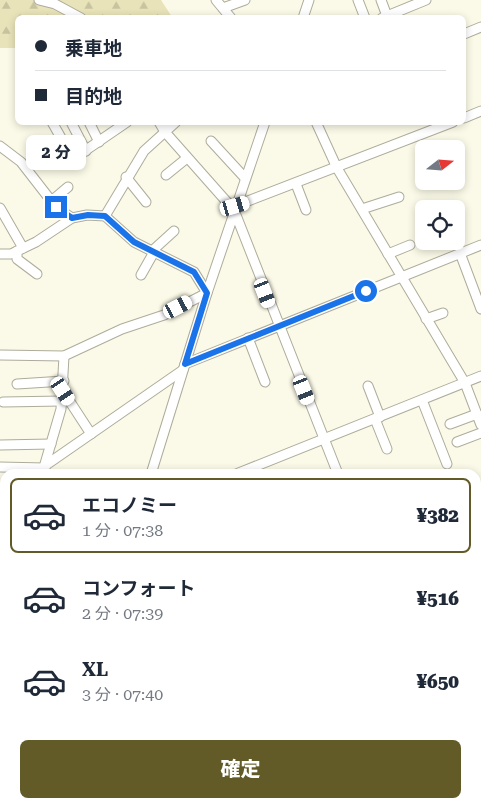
<!DOCTYPE html>
<html lang="ja">
<head>
<meta charset="utf-8">
<style>
	body { margin:0; font-family:"Roboto Serif","Noto Sans JP",serif; background:#f6f6f7; color:#1f2937; height:100vh; display:flex; flex-direction:column; font-size:19px; white-space:nowrap }
	* { box-sizing:border-box; margin:0 }
	p { font-size:16px; color:#747a83 }
	.icon { flex:none; width:28px; height:28px; fill:none; stroke:currentColor; stroke-width:2; stroke-linecap:round; stroke-linejoin:round }
	.map { position:relative; flex:1; overflow:hidden }
	.panel { position:absolute; left:0px; top:469px; width:481px; height:339px; display:flex; flex-direction:column; background:#fff; border-radius:15px 15px 0 0; box-shadow:0 2px 8px #0003 }
	.panel>* { flex:none }
	.banner { position:absolute; left:15px; top:15px; width:451px; height:110px; border-radius:8px; box-shadow:0 2px 8px #0003; display:grid; align-content:center; height:110px; padding:0 20px; background:#fff }
	.needle { width:32px; rotate:73deg }
	.fabs { position:absolute; left:415px; top:140px; display:grid; gap:10px }
	.fabs a { display:grid; place-items:center; width:50px; height:50px; border-radius:8px; background:#fff; box-shadow:0 2px 8px #0003; font-size:25px }
	.end { position:absolute; width:22px; height:22px; margin:-11px; border:6px solid #1a73e8; background:#fff; box-shadow:0 0 0 2px #fff }
	.from { border-radius:50% }
	.bubble { position:absolute; height:35px; border-radius:8px; background:#fff; box-shadow:0 2px 8px #0003; font-size:16px; font-weight:800; line-height:35px; text-align:center }
	.car { position:absolute; width:15px; height:30px; margin:-15px -8px; border-radius:6px; box-shadow:0 0 4px 1px #0007; background:linear-gradient(#fff 24%,#345 0 40%,#fff 0 76%,#345 0 86%,#fff 0) }
	.banner b { display:flex; align-items:center; gap:18px; height:48px; font-size:19px }
	.banner b+b { border-top:1px solid #e0e1e3 }
	.banner i { width:12px; height:12px; background:#1f2937 }
	ul { padding:9px 0 0; list-style:none }
	li { display:flex; align-items:center; gap:15px; height:75px; margin:0 10px 8px; padding:0 10px; border:2px solid transparent; border-radius:8px }
	li div { flex:1 }
	li b { display:block; font-size:19px }
	li em { font-style:normal; font-weight:800 }
	li.current { border-color:#625a27 }
	li>.icon { width:45px; height:45px; stroke-width:1.5 }
	.primary-button { display:flex; gap:10px; margin-top:auto; padding:10px 20px }
	.primary-button a { flex:1; height:58px; border-radius:8px; background:#625a27; color:#fff; font-size:20px; font-weight:800; line-height:58px; text-align:center }
	.map>svg:first-child { display:block }
	.forest { fill:url(#forest-firs) }
	.lines { fill:none; stroke-linecap:round; stroke-linejoin:round }
	.minor-casing { stroke:#aeac9b; stroke-width:11 }
	.major-casing { stroke:#aeac9b; stroke-width:14 }
	.minor { stroke:#fff; stroke-width:9 }
	.major { stroke:#fff; stroke-width:11 }
	.route { stroke:#1a73e8; stroke-width:6 }
</style>
</head>
<body>
<div class="map">
<svg width="481" height="807" viewBox="0 0 481 807">
	<defs>
		<pattern id="forest-firs" width="22" height="20" patternUnits="userSpaceOnUse" patternTransform="scale(1.25)"><rect width="22" height="20" fill="#e8e3b9"/><path d="M5 1l3.5 6h-7zM16 11l3.5 6h-7z" fill="#c8c39f"/></pattern>
	</defs>
	<rect width="100%" height="100%" fill="#fbf9e7"/>
	<polygon class="forest" points="0,0 161,0 172,17 18,18 17,48 0,48"/>
	<g class="lines">
		<g class="minor-casing">
			<g id="minor">
				<polyline points="39,0 55,4 81,18"/>
				<polyline points="216,0 231,18"/>
				<polyline points="358,0 365,18"/>
				<polyline points="381,0 387,16"/>
				<polyline points="223,8 245,0"/>
				<polyline points="303,18 309,0"/>
				<polyline points="382,18 426,0"/>
				<polyline points="464,34 481,27"/>
				<polyline points="464,118 481,111"/>
				<polyline points="52,122 73,159 127,122"/>
				<polyline points="71,122 86,151"/>
				<polyline points="89,122 99,142"/>
				<polyline points="159,122 165,132 234,210 338,474"/>
				<polyline points="316,122 337,168 465,383 481,425"/>
				<polyline points="211,141 245,178"/>
				<polyline points="0,146 21,162 56,207 72,218"/>
				<polyline points="166,175 187,158"/>
				<polyline points="126,177 146,202"/>
				<polyline points="296,184 306,210"/>
				<polyline points="54,205 55,198 68,187"/>
				<polyline points="235,206 453,122"/>
				<polyline points="0,208 23,248"/>
				<polyline points="362,209 399,197"/>
				<polyline points="105,216 144,151 176,122"/>
				<polyline points="17,251 17,259 37,274"/>
				<polyline points="152,251 174,231"/>
				<polyline points="460,253 481,309"/>
				<polyline points="0,254 11,254 36,242 72,218 87,215 105,216 134,242 194,272 207,293 164,315 122,329 64,356 0,355"/>
				<polyline points="388,254 410,245"/>
				<polyline points="141,275 154,252"/>
				<polyline points="426,319 443,313"/>
				<polyline points="248,338 265,382"/>
				<polyline points="185,364 481,245"/>
				<polyline points="17,384 64,381"/>
				<polyline points="368,386 380,417"/>
				<polyline points="63,391 91,434"/>
				<polyline points="422,400 447,464"/>
				<polyline points="3,402 62,401"/>
				<polyline points="375,419 387,449"/>
				<polyline points="450,424 477,414"/>
				<polyline points="457,442 481,433"/>
				<polyline points="0,445 51,444"/>
				<polyline points="46,465 183,370"/>
				<polyline points="0,467 45,468"/>
				<polyline points="42,474 61,409 64,356"/>
				<polyline points="151,474 207,293 265,122"/>
				<polyline points="236,474 481,376"/>
				<polyline points="0,509 5,512"/>
				<polyline points="476,510 481,508"/>
				<polyline points="0,522 5,519"/>
				<polyline points="0,632 5,628"/>
				<polyline points="0,703 5,710"/>
				<polyline points="476,776 481,774"/>
				<polyline points="140,802 142,807"/>
				<polyline points="469,802 471,807"/>
				<polyline points="397,807 408,802"/>
			</g>
		</g>
		<g class="major-casing">
			<g id="major">
				<polyline points="476,643 481,641"/>
				<polyline points="51,807 63,802"/>
			</g>
		</g>
		<use href="#minor" class="minor"/>
		<use href="#major" class="major"/>
	</g>
	<g class="lines">
		<polyline class="route" points="56,207 72,218 88,215 105,216 134,242 194,272 207,293 185,364 366,291"/>
	</g>
</svg>
<div class="fabs">
<a><svg class="needle" viewBox="-14 -14 28 28"><path d="M0-13l5 13h-10z" fill="#e53935"/><path d="M0 13l5-13h-10z" fill="#747a83"/></svg></a>
<a><svg class="icon" aria-label="locate" viewBox="0 0 24 24"><circle cx="12" cy="12" r="6"/><path d="M12 2v4M12 18v4M2 12h4M18 12h4"/></svg></a>
</div>
<i class="end from" style="left:366px;top:291px"></i>
<i class="end" style="left:56px;top:207px"></i>
<div class="bubble" style="left:26px;top:135px;width:60px">2 分</div>
<i class="car" style="left:235px;top:206px;rotate:74deg"></i>
<i class="car" style="left:265px;top:293px;rotate:159deg"></i>
<i class="car" style="left:178px;top:307px;rotate:63deg"></i>
<i class="car" style="left:304px;top:390px;rotate:158deg"></i>
<i class="car" style="left:63px;top:391px;rotate:147deg"></i>
<div class="banner">
<b><i class="from"></i>乗車地</b>
<b><i></i>目的地</b>
</div>
<section class="panel">
<ul>
<li class="current"><svg class="icon" aria-label="car" viewBox="0 0 24 24"><path d="M5 17H2v-5l4-1 3-4h7l3 4 3 1v5h-3M9 17h6M6 11h13"/><circle cx="7" cy="17" r="2"/><circle cx="17" cy="17" r="2"/></svg><div><b>エコノミー</b><p>1 分 · 07:38</p></div><em>¥382</em></li>
<li><svg class="icon" aria-label="car" viewBox="0 0 24 24"><path d="M5 17H2v-5l4-1 3-4h7l3 4 3 1v5h-3M9 17h6M6 11h13"/><circle cx="7" cy="17" r="2"/><circle cx="17" cy="17" r="2"/></svg><div><b>コンフォート</b><p>2 分 · 07:39</p></div><em>¥516</em></li>
<li><svg class="icon" aria-label="car" viewBox="0 0 24 24"><path d="M5 17H2v-5l4-1 3-4h7l3 4 3 1v5h-3M9 17h6M6 11h13"/><circle cx="7" cy="17" r="2"/><circle cx="17" cy="17" r="2"/></svg><div><b>XL</b><p>3 分 · 07:40</p></div><em>¥650</em></li>
</ul>
<div class="primary-button"><a>確定</a></div>
</section>
</div>
</body>
</html>
